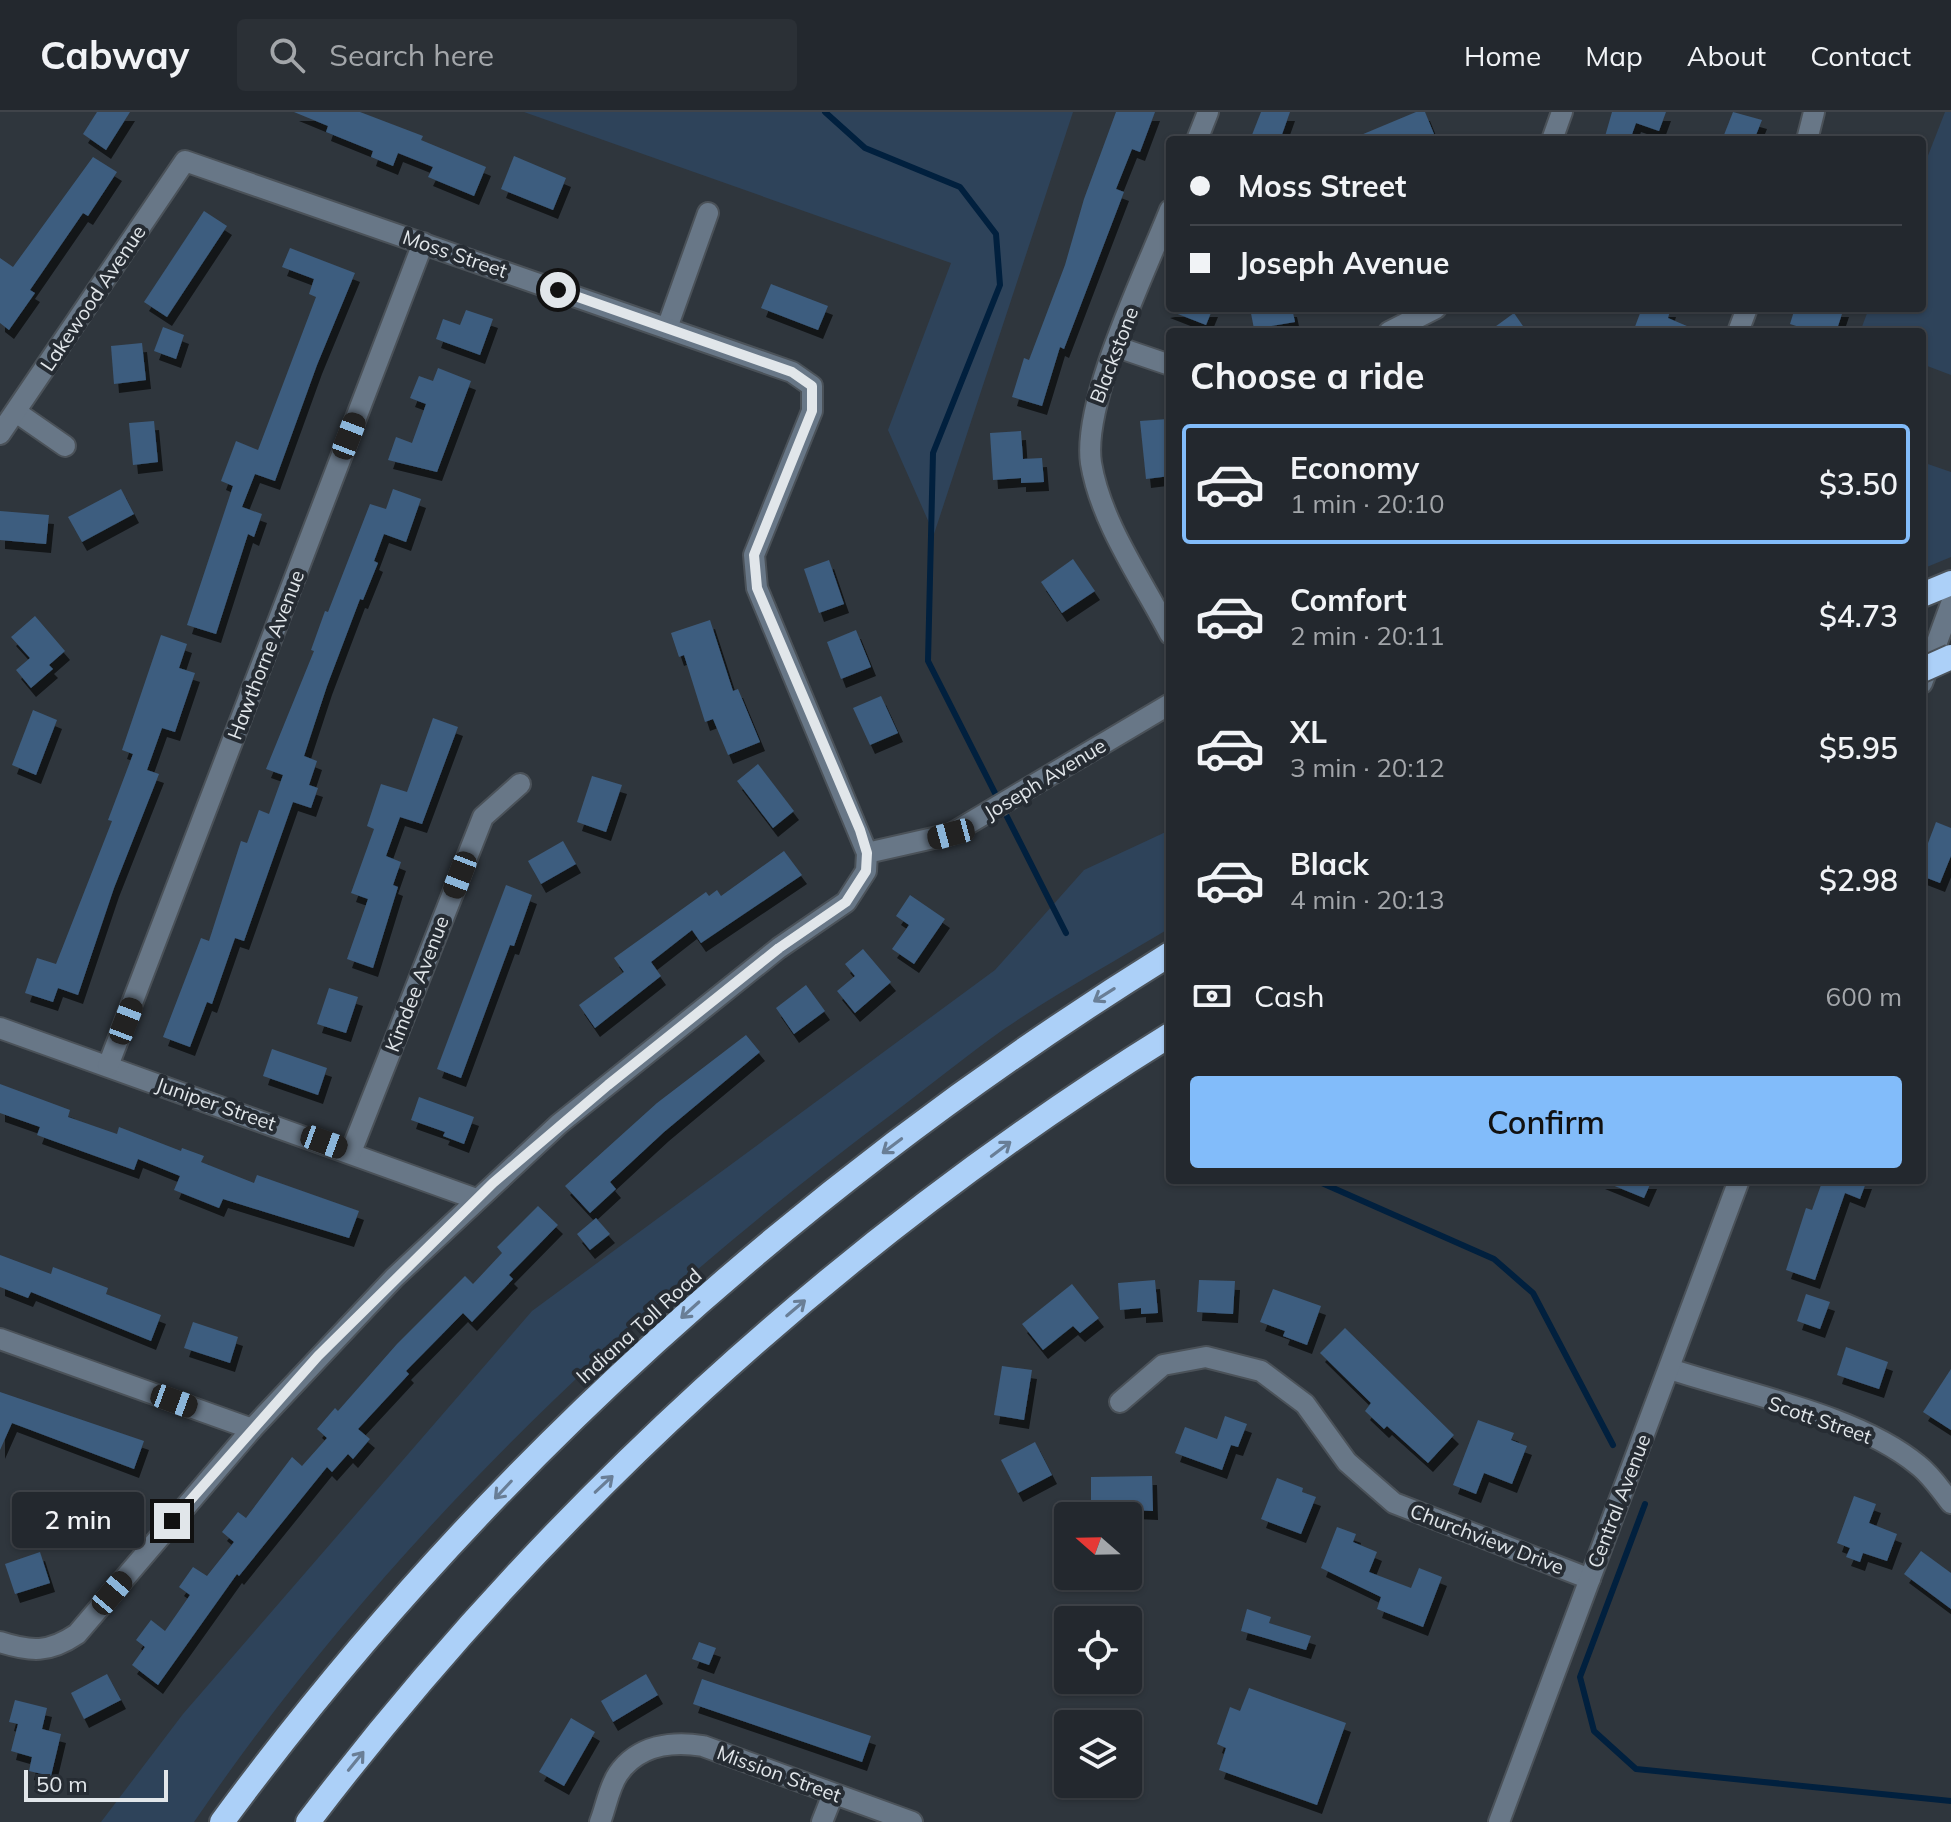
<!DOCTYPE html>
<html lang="en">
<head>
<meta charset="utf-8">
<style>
	body { margin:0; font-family:Mulish,sans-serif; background:#2b3036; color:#f1f3f6; height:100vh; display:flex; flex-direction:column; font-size:30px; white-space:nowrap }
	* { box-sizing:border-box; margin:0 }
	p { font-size:26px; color:#a3a6aa }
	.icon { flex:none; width:44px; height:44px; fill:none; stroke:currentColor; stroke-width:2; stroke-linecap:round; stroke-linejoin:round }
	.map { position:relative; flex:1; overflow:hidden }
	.details { position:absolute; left:1166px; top:216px; width:760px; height:856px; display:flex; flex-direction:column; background:#23282e; border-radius:8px; box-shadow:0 2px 6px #0004,0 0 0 2px #40444a }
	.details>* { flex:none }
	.banner { position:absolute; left:1166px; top:24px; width:760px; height:176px; border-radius:8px; box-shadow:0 2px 6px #0004,0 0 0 2px #40444a; display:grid; align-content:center; height:176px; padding:0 24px; background:#23282e }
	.needle { width:52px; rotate:290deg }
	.buttons { position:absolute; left:1054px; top:1390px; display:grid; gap:16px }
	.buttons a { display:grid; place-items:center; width:88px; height:88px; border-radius:8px; background:#23282e; box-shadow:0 2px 6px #0004,0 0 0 2px #40444a; font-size:40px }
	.scale { position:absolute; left:24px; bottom:20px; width:144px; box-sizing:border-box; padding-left:8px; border:4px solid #e1e6ea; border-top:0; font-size:22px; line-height:28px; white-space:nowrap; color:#e1e6ea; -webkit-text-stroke:6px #262c33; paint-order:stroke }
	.end { position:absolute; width:36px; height:36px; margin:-18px; border:10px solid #e1e6ea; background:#111; box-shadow:0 0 0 4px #111 }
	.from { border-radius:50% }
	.bubble { position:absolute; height:56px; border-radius:8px; background:#23282e; box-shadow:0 2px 6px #0004,0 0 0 2px #40444a; font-size:26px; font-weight:600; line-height:56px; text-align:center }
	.car { position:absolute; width:24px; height:48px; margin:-24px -12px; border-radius:10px; box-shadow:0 0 6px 2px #0007; background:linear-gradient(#222 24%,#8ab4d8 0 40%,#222 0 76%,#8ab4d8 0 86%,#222 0) }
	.banner b { display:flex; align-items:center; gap:28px; height:76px; font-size:30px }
	.banner b+b { border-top:2px solid #40444a }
	.banner i { width:20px; height:20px; background:#f1f3f6 }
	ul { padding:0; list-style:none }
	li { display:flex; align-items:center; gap:24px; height:120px; margin:0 16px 12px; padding:0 8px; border:4px solid transparent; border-radius:8px }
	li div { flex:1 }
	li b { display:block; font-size:30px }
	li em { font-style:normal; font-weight:600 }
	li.selected { border-color:#82bcfa }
	li>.icon { width:72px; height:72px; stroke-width:1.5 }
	h2 { padding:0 24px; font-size:36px; line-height:96px }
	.pay { display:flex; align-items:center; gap:20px; height:88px; padding:0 24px; font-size:30px }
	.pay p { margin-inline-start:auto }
	.primary-button { display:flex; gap:16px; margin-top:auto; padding:16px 24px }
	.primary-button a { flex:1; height:92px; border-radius:8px; background:#82bcfa; color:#111; font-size:32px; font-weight:600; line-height:92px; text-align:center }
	header { display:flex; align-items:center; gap:48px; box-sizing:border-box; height:112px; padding:0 40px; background:#23282e; border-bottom:2px solid #40444a }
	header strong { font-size:38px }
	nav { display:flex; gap:44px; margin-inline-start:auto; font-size:28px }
	.search { width:560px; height:72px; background:#2b3036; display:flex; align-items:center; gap:20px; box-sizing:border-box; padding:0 28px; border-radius:8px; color:#a3a6aa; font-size:30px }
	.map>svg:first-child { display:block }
	.green { fill:#2e435a }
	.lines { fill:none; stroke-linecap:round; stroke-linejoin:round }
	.stream { stroke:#01203e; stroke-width:6 }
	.building { fill:#3d5d7f; filter:url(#shadow) }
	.minor-casing { stroke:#4b5259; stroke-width:24 }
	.highway-casing { stroke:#4b5259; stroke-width:28 }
	.minor { stroke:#687787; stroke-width:20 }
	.highway { stroke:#acd0f8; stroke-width:24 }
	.highway-bridge-casing { stroke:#4b5259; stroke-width:28; stroke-linecap:butt }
	.highway-bridge { stroke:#acd0f8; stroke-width:24 }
	.oneway { stroke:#697e96 }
	.route { stroke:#e1e6ea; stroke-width:10 }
	.labels { text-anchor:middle; stroke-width:8; stroke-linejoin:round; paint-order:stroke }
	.street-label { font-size:20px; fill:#e1e6ea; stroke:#262c33 }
</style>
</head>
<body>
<header>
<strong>Cabway</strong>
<div class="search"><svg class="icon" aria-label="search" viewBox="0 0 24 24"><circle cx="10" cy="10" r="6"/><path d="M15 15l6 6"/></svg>Search here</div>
<nav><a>Home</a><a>Map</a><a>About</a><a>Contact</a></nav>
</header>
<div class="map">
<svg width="1951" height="1710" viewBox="0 0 1951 1710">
	<defs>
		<filter id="shadow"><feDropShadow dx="5" dy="9" stdDeviation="0" flood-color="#0009"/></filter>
	</defs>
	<rect width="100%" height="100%" fill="#2f363d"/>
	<g class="green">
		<polygon points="524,0 1073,0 934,422 888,318 951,151"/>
		<polygon points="1945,0 1951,0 1951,263 1922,252 1922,220 1860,220 1869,196 1922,196 1922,59"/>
		<polygon points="1922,350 1951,360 1951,445 1922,457"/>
		<path d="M1170,718V816C1115,849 1057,881 1004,917C966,944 929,974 892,1002C627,1200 381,1436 194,1710H101L183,1602L532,1199L995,858L1084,758Z"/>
	</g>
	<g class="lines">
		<g class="stream">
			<polyline points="825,0 865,36 960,75 996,122 1000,173 933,341 928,549 1066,821"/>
			<polyline points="1315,1068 1494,1147 1533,1181 1613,1333"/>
			<polyline points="1645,1392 1580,1565 1594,1619 1636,1657 1951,1689"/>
		</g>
	</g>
	<g class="building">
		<polygon points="97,0 130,0 106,38 83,22"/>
		<polygon points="294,0 360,0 423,24 421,28 486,55 474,84 428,65 433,55 398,41 393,54 371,45 373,39 326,20 328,14"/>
		<polygon points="1116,0 1155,0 1140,40 1132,37 1116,77 1124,80 1064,237 1060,235 1042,294 1012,285 1024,246 1029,248 1065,153 1084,87"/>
		<polygon points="1261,0 1290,0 1280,28 1250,28"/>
		<polygon points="1416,0 1425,0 1434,22 1420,28 1349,28"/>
		<polygon points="1612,0 1666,0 1659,19 1636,11 1630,28 1604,28"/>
		<polygon points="1733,0 1762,8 1754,28 1722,28"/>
		<polygon points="514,44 566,66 553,98 501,77"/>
		<polygon points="93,45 117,60 88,104 83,101 30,178 35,181 9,218 0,211 0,146 13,155"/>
		<polygon points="204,99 227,114 167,205 144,190"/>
		<polygon points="290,136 355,161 317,253 275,369 255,362 242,395 262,402 254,425 248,422 216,522 187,513 233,374 221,369 236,329 258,338 316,185 309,182 314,167 282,155"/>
		<polygon points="771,172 828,194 818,218 761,196"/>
		<polygon points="1170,196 1213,196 1206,213 1165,197"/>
		<polygon points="1250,196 1292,196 1295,210 1254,217"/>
		<polygon points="1642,196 1671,196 1668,206 1701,220 1633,220"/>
		<polygon points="1795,196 1844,196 1836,220 1815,220 1790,212"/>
		<polygon points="466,198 493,207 480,243 436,227 443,207 460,213"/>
		<polygon points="1514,201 1527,220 1488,220"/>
		<polygon points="163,215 184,223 176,247 154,239"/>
		<polygon points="142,231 146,268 114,272 111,234"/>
		<polygon points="438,256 471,269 437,360 388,348 396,325 412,331 426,292 410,286 419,264 433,269"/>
		<polygon points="1168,307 1170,364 1146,367 1140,309"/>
		<polygon points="154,309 158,350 133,353 129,311"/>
		<polygon points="1021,319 1023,347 1042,346 1044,370 1021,371 1021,366 993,368 990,321"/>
		<polygon points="121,377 134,402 82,430 68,405"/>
		<polygon points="393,377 421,387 406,430 384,422 374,449 378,451 363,488 360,487 327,574 304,644 317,649 309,673 318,676 311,696 293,690 244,829 235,826 212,892 207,890 190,935 163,925 201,826 209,829 241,729 247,731 259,698 269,702 283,663 266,657 314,539 311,538 325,499 328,500 370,392 386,397"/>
		<polygon points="0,399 49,403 46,432 0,428"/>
		<polygon points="1073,447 1095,479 1062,501 1041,470"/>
		<polygon points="829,448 844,492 819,501 804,457"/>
		<polygon points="35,504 65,539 49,553 53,557 31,576 16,558 30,546 11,525"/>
		<polygon points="710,508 733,579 738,577 760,630 728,643 713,607 705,610 684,543 679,545 671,521"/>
		<polygon points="856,518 871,555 841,567 827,530"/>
		<polygon points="161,523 187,532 179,556 195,561 175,620 162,616 147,658 159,662 114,776 78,883 58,876 53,890 25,881 37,846 56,852 112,709 108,708 133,642 122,638"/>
		<polygon points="881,584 898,621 870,633 853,596"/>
		<polygon points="33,598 57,608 36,663 12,653"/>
		<polygon points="433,606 458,615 422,712 400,705 386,744 401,750 393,773 398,775 373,856 347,847 368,787 351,781 374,717 367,714 381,672 407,680"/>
		<polygon points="758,652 794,699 773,716 737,669"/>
		<polygon points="592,664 622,673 606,720 577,710"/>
		<polygon points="1936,710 1951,716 1951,744 1940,771 1922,764 1922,747"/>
		<polygon points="563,729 576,752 541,772 528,749"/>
		<polygon points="784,739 802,763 701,831 692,818 651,850 661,864 595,916 579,893 624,860 614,846 706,780 709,784 717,778 721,784"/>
		<polygon points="506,773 532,783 514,834 510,833 461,966 437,957"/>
		<polygon points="910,783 945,807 914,852 892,837 909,813 896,804"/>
		<polygon points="863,837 891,870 855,901 837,879 855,864 845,852"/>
		<polygon points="806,873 825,899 794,922 776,896"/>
		<polygon points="329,876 358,885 346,921 317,912"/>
		<polygon points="746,923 760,940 664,1020 610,1070 616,1077 590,1101 565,1074 657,991"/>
		<polygon points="272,937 327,956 318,983 263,964"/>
		<polygon points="0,972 70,998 68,1005 117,1022 119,1015 181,1039 182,1036 204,1044 201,1050 254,1071 257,1063 359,1099 349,1126 223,1087 219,1096 174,1078 180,1064 138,1047 134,1058 37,1023 40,1015 0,1001"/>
		<polygon points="419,985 474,1005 464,1032 443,1024 445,1020 411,1008"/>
		<polygon points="1600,1068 1652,1068 1644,1086"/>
		<polygon points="1814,1068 1867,1068 1860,1087 1845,1081 1815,1168 1786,1158 1806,1096 1812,1098 1821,1073"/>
		<polygon points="538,1094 558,1113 509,1163 513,1167 472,1210 463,1201 406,1259 409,1262 358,1317 370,1327 353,1347 348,1342 332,1360 327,1355 239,1464 237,1462 158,1573 132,1553 145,1535 136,1528 151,1508 165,1519 190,1483 179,1475 193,1455 207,1464 234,1430 222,1420 238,1400 246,1406 292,1345 302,1354 327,1326 317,1317 335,1296 338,1299 397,1232 465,1164 473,1172 502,1141 497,1135"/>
		<polygon points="596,1106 610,1122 590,1138 577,1122"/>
		<polygon points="0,1143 51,1162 53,1155 108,1176 106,1182 161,1203 151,1229 31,1180 28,1186 0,1175"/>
		<polygon points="1155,1168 1158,1201 1141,1202 1141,1196 1120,1198 1118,1171"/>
		<polygon points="1199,1168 1235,1169 1233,1202 1197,1200"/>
		<polygon points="1072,1172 1099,1206 1080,1221 1073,1214 1043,1238 1022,1212"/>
		<polygon points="1273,1177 1321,1194 1307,1233 1283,1224 1285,1219 1260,1210"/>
		<polygon points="1806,1182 1830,1190 1820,1217 1797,1209"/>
		<polygon points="193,1210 238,1225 230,1251 184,1236"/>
		<polygon points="1345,1216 1454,1323 1428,1351 1387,1314 1384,1317 1365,1299 1371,1291 1320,1241"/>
		<polygon points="1846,1235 1888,1250 1879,1277 1837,1263"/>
		<polygon points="1002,1254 1032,1258 1024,1308 994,1303"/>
		<polygon points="1951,1257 1951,1318 1923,1300"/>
		<polygon points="0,1280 144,1329 134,1357 12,1311 0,1338"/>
		<polygon points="1225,1304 1247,1312 1238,1335 1231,1333 1222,1358 1175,1341 1185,1315 1217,1327"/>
		<polygon points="1478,1308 1514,1321 1511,1328 1527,1334 1512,1372 1484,1361 1476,1382 1453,1373"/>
		<polygon points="1035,1330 1052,1363 1018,1381 1001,1348"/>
		<polygon points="1152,1364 1153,1399 1091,1396 1091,1365"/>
		<polygon points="1277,1366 1303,1376 1302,1380 1316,1385 1301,1422 1261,1407"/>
		<polygon points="1854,1384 1876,1392 1869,1411 1897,1422 1887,1449 1863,1441 1860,1450 1846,1445 1850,1436 1837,1431"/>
		<polygon points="1337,1415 1356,1422 1353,1430 1377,1440 1369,1460 1411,1476 1419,1456 1442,1465 1423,1515 1377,1497 1381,1485 1321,1456"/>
		<polygon points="1921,1439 1951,1461 1951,1497 1904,1462"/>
		<polygon points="40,1440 50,1471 15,1482 5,1452"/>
		<polygon points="1247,1497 1271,1505 1269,1511 1311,1524 1306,1538 1241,1519"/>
		<polygon points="699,1530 716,1536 709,1553 692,1547"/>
		<polygon points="107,1562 121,1588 84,1607 71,1581"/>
		<polygon points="646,1562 658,1583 613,1610 601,1589"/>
		<polygon points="702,1567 871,1624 862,1650 693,1592"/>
		<polygon points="1249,1576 1346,1611 1317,1693 1219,1658 1226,1636 1217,1632 1230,1595 1240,1599"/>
		<polygon points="15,1588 47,1596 42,1617 61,1622 51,1664 29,1659 32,1645 11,1639 18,1612 9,1610"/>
		<polygon points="571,1606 595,1620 564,1674 539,1660"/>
	</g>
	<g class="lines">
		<g class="minor-casing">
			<g id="minor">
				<polyline points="1197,28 1208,0"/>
				<polyline points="1552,28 1562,0"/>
				<polyline points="1807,28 1814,0"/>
				<path d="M1170,98C1146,159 1082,289 1091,351C1101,411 1142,468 1170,522"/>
				<polyline points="667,216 708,101"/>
				<polyline points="1389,220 1436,196"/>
				<polyline points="1738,220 1747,196"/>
				<polyline points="1117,235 1170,253"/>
				<polyline points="16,300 65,334"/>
				<path d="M0,322L185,49L792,260L812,274V299L754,443L757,476L867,741L866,759L846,790L779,836L559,1012L394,1166L252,1317L77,1522C49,1541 31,1540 0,1530"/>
				<polyline points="1922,571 1951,492"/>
				<polyline points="867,741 951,722 1170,592"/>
				<polyline points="0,916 476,1087"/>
				<polyline points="108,954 423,131"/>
				<polyline points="351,1040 483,705 520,672"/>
				<polyline points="0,1227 252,1317"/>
				<path d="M1670,1257C1745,1282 1858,1303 1918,1353C1931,1363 1941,1378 1951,1391"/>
				<polyline points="1120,1290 1163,1253 1206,1245 1261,1259 1305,1292 1347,1350 1394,1391 1590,1467"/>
				<path d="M600,1710C606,1695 609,1675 618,1662C638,1633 672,1629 703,1634L912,1710"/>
				<polyline points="822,1710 833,1682"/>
				<polyline points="1499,1710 1739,1068"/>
			</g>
		</g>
		<g class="highway-casing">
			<g id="highway">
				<polyline points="1922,483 1951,471"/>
				<path d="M222,1710C478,1362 803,1070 1170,842"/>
				<path d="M308,1710C544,1400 838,1129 1170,923"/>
			</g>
		</g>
		<use href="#minor" class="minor"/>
		<use href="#highway" class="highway"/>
		<g class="highway-bridge-casing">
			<polyline id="highway-bridge" points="1922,558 1951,545"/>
		</g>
		<use href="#highway-bridge" class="highway-bridge"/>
	</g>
	<defs><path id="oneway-shaft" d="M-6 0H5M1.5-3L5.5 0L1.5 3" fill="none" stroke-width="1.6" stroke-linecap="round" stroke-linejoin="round" transform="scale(2)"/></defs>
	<g class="oneway">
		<use href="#oneway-shaft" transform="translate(1104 883) rotate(148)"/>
		<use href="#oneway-shaft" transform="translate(892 1034) rotate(143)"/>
		<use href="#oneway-shaft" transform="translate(1001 1037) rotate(-37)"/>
		<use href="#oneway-shaft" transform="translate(796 1196) rotate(-40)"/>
		<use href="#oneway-shaft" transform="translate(690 1198) rotate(138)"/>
		<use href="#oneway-shaft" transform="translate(604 1372) rotate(-43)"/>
		<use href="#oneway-shaft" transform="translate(503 1378) rotate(133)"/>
		<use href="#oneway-shaft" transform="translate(356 1649) rotate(-51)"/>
	</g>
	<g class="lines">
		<polyline class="route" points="172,1409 318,1244 493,1071 608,973 779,836 846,790 866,759 867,741 860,718 757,476 754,443 812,299 812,274 792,260 558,178"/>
	</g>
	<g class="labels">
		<g class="street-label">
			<text transform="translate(455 142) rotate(19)" y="7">Moss Street</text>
			<text transform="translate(93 186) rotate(-56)" y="7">Lakewood Avenue</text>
			<text transform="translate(1114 243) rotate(-69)" y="7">Blackstone</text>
			<text transform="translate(266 543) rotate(-69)" y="7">Hawthorne Avenue</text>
			<text transform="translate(1045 667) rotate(-31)" y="7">Joseph Avenue</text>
			<text transform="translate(417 872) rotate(-69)" y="7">Kimdee Avenue</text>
			<text transform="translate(216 992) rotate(19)" y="7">Juniper Street</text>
			<text transform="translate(639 1214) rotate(-42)" y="7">Indiana Toll Road</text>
			<text transform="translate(1820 1308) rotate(19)" y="7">Scott Street</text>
			<text transform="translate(1619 1389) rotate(-69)" y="7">Central Avenue</text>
			<text transform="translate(1487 1427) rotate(21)" y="7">Churchview Drive</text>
			<text transform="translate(779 1662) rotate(20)" y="7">Mission Street</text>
		</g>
	</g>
</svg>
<div class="buttons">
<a><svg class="needle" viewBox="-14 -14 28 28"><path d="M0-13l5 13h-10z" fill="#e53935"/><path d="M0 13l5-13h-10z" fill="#a3a6aa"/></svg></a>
<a><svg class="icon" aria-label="locate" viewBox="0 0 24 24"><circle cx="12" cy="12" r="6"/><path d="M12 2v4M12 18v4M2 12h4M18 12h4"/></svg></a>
<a><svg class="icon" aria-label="layers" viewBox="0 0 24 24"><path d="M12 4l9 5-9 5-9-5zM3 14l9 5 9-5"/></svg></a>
</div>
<div class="scale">50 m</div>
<i class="end from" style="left:558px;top:178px"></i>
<i class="end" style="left:172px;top:1409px"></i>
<div class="bubble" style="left:12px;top:1380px;width:132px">2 min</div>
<i class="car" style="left:349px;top:324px;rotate:21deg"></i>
<i class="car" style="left:951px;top:722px;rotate:255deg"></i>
<i class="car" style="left:460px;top:763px;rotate:201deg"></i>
<i class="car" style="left:126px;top:909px;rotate:21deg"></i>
<i class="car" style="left:324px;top:1030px;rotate:110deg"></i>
<i class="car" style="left:174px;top:1289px;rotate:110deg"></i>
<i class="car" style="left:112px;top:1481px;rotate:40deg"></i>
<div class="banner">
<b><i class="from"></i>Moss Street</b>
<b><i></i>Joseph Avenue</b>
</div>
<section class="details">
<h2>Choose a ride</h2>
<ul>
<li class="selected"><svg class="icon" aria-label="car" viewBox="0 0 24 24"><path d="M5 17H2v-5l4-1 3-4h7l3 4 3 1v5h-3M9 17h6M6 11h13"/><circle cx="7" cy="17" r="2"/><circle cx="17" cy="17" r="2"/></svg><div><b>Economy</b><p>1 min · 20:10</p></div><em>$3.50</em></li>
<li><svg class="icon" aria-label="car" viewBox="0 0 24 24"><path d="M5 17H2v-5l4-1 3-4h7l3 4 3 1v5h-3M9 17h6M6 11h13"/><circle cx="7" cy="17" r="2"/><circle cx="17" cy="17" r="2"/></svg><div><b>Comfort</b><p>2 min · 20:11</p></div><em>$4.73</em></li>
<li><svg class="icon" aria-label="car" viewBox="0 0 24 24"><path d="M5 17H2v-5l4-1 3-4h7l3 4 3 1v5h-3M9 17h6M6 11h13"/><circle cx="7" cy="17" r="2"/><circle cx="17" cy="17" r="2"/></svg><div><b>XL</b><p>3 min · 20:12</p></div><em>$5.95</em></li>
<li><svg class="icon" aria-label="car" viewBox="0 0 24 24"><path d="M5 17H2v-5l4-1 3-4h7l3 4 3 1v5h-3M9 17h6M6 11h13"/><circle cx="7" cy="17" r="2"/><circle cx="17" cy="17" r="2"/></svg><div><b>Black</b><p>4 min · 20:13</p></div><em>$2.98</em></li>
</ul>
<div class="pay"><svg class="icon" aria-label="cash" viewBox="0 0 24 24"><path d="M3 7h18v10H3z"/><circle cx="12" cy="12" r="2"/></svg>Cash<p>600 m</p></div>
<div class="primary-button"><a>Confirm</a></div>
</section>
</div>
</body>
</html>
